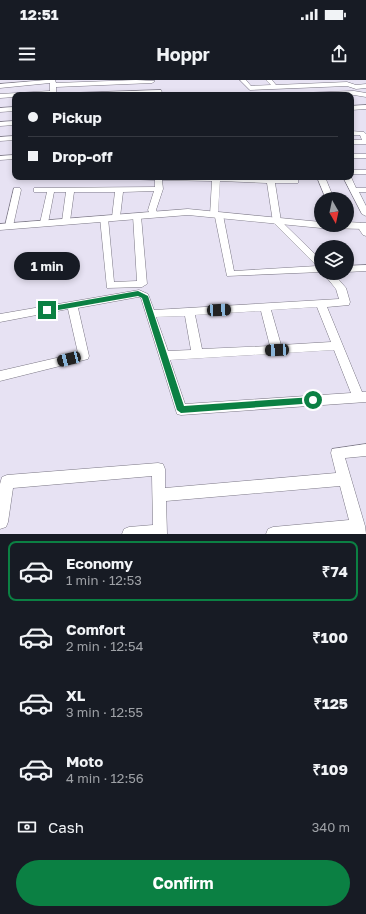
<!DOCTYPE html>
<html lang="en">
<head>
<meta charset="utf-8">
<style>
	body { margin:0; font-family:"Golos Text",sans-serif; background:#242831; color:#f1f3f6; height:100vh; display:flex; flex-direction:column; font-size:15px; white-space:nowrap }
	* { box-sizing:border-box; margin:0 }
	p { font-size:13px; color:#9ea1a6 }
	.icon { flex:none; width:22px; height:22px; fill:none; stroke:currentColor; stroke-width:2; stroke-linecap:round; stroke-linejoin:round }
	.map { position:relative; height:454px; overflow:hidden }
	.drawer { display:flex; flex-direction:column; background:#171b24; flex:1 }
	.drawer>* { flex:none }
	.guide { position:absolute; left:12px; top:12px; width:342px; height:88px; border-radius:8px; box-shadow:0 2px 6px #0003; display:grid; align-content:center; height:88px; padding:0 16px; background:#171b24 }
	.needle { width:26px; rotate:171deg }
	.tools { position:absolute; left:314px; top:112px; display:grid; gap:8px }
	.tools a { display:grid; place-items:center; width:40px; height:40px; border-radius:50%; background:#171b24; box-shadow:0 2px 6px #0003; font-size:20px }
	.end { position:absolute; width:18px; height:18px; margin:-9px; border:5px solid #0b8043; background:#fff; box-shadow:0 0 0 2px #fff }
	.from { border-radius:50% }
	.bubble { position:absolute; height:28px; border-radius:14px; background:#171b24; box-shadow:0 2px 6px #0003; font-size:13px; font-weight:700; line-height:28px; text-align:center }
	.car { position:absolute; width:12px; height:24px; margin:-12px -6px; border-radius:5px; box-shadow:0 0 3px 1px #0007; background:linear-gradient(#222 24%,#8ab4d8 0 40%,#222 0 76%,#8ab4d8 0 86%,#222 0) }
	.guide b { display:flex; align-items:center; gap:14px; height:38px; font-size:15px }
	.guide b+b { border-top:1px solid #363941 }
	.guide i { width:10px; height:10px; background:#f1f3f6 }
	ul { padding:7px 0 0; list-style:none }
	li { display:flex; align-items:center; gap:12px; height:60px; margin:0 8px 6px; padding:0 8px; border:2px solid transparent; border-radius:8px }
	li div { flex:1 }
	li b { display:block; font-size:15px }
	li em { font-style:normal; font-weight:700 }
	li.current { border-color:#0b8043 }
	li>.icon { width:36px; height:36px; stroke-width:1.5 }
	.pay { display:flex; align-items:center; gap:10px; height:44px; padding:0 16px; font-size:15px }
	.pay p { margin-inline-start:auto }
	.button { display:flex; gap:8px; margin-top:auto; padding:8px 16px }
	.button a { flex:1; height:46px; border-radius:24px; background:#0b8043; color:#fff; font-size:16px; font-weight:700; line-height:46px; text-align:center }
	.status { display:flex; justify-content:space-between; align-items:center; height:28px; padding:0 20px; background:#171b24; direction:ltr }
	.status svg { height:11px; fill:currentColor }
	header { display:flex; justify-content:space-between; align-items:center; height:52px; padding:0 16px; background:#171b24; font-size:18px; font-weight:700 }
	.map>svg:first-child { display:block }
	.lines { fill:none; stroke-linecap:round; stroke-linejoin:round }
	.minor-casing { stroke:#7b7785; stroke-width:1 }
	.major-casing { stroke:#7b7785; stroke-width:1 }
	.minor { fill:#fff; fill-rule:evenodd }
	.major { fill:#fff; fill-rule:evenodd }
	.route { fill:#0b8043 }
</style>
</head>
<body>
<div class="status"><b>12:51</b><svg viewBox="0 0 49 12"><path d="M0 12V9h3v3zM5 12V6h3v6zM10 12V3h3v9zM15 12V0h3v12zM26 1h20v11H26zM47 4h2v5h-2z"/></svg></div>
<header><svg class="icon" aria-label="menu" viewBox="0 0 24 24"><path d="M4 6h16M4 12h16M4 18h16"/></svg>Hoppr<svg class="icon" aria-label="share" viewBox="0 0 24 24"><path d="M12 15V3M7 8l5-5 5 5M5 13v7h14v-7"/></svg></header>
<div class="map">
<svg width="366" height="454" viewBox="0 0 366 454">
	<rect width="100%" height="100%" fill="#e7e2f3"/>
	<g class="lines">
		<g class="minor-casing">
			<g id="minor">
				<polygon points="46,0 55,0 56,3 136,0 155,1 152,3 56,7 56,15 15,15 15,17 0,18 0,14 50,11 50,3 0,8 0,4"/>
				<polygon points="240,0 246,0 251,6 271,5 266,0 272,0 276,5 347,2 356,5 366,4 366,8 356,9 347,6 250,10"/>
				<polygon points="161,10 163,15 157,15 157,13 69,15 72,13"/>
				<polygon points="354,11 366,13 366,17 354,15 303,15 306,13"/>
				<polygon points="366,25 366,29 351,30 351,26"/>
				<polygon points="15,27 15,31 0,32 0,28"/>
				<polygon points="15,41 15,45 0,46 0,42"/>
				<polygon points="351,51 364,52 366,54 366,64 351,64 351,60 362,60 360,55 351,55"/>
				<polygon points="15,56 15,60 0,61 0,57"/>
				<rect x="351" y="74" width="15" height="4"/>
				<polygon points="15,75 15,79 0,80 0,76"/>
				<rect x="351" y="90" width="15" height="4"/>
				<path d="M122,97H274V98L298,99V103H275L281,141L321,180V192L227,196L215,137L210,135L212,101L162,100L163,109L156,130L158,134L154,136H151L148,130L154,111L123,112L120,137L116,139L112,137L115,112H74L70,141L66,144L62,141L66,112H54L48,143L44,146L40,143L47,112H34V108L155,107V100L126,99ZM220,101L267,103L273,142L317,186L234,191L223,135L218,133Z"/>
				<polygon points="317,97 325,97 334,119 326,119"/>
				<polygon points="343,97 351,97 356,108 366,108 366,112 359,112 366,126 366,136 362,134"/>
				<polygon points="14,108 20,108 21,110 13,146 9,149 5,146"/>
				<polygon points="134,134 140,134 141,136 147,204 142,207 107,208 100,138 104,136 108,138 114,202 137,201 133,136"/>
				<polygon points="361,143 366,147 366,156 363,155 357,146"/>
				<polygon points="366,185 366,191 347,192 347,186"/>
				<path d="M323,193H333L346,208L350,222L349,225L327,227L362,312H366V322L181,335L177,334L141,218L138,217L78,228L89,276L88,279L0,301V291L78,273L68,229L0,242V234L139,210L148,214L154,230L339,219L336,209ZM317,227L331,262L281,265L271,230ZM261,231L270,266L202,269L195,235ZM185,236L191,270L168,271L156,237ZM334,270L351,313L185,324L170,280Z"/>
				<polygon points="366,364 366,376 345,378 365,446 366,454 266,454 268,449 273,447 349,440 340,406 166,421 167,454 122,454 124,449 129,447 153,445 152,396 13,408 8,442 6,447 0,449 0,404 2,397 7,395 158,383 163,384 165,389 165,408 336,393 331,373 332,369"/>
			</g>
		</g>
		<g class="major-casing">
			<polygon id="major" points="188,129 321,142 321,145 347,145 347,142 366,143 366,149 321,148 188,135 0,150 0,144"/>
		</g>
		<use href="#minor" class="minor"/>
		<use href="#major" class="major"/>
	</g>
	<polygon class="route" points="138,211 148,216 184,326 313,317 317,320 316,323 181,333 177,330 142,218 138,216 47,232 43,230 47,227"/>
</svg>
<div class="tools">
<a><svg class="needle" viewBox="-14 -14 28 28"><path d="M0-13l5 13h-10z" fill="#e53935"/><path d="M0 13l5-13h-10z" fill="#9ea1a6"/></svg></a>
<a><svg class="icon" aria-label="layers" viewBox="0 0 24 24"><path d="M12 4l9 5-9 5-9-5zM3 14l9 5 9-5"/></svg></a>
</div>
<i class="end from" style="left:313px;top:320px"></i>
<i class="end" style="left:47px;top:230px"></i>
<div class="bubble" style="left:14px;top:172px;width:66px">1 min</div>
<i class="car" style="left:219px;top:230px;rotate:87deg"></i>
<i class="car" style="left:277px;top:270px;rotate:267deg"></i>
<i class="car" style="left:69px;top:279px;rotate:256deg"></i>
<div class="guide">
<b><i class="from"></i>Pickup</b>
<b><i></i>Drop-off</b>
</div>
</div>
<section class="drawer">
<ul>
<li class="current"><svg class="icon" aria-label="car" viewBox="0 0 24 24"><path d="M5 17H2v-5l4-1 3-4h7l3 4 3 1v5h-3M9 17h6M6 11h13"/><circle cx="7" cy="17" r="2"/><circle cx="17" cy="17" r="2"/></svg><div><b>Economy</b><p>1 min · 12:53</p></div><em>₹74</em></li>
<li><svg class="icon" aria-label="car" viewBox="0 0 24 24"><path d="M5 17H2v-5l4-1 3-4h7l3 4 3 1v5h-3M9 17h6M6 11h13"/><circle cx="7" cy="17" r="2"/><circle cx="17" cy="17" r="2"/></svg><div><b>Comfort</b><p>2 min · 12:54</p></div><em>₹100</em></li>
<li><svg class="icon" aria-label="car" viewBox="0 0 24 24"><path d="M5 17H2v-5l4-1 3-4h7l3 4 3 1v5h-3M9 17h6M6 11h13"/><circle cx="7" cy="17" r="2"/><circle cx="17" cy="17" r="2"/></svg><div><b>XL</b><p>3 min · 12:55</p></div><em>₹125</em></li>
<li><svg class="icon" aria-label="car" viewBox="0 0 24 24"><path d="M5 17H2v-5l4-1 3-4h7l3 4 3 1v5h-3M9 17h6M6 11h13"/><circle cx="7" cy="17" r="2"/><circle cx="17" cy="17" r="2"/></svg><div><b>Moto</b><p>4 min · 12:56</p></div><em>₹109</em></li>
</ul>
<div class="pay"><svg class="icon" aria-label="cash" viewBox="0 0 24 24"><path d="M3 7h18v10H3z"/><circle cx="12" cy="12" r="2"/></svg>Cash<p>340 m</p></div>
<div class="button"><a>Confirm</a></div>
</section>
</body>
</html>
